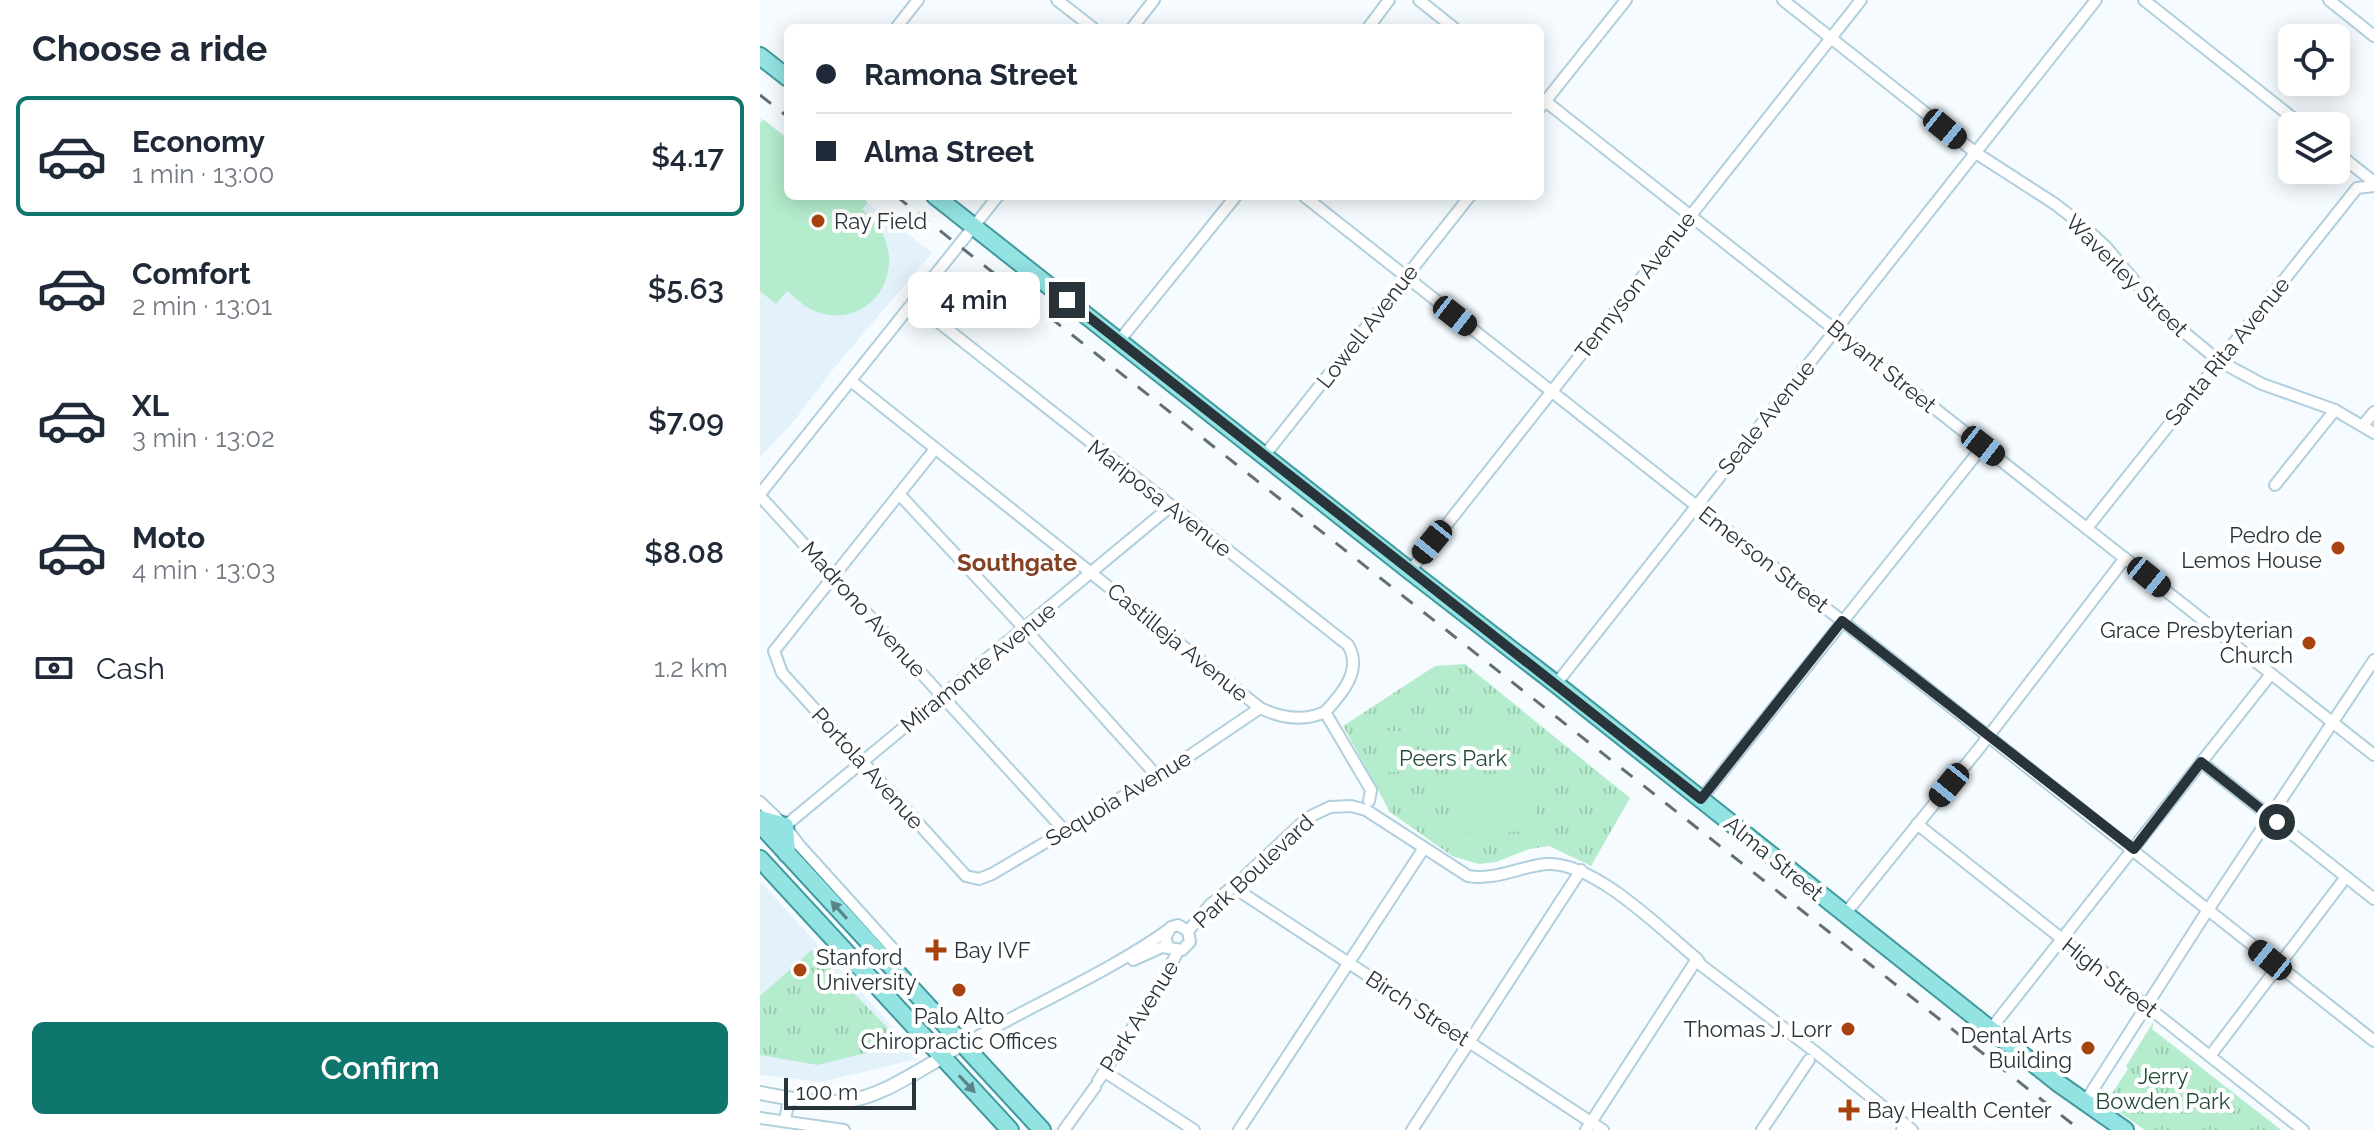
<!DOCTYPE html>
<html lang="en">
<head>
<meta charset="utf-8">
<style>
	body { margin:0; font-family:Raleway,sans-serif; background:#f2f2f3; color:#1f2937; height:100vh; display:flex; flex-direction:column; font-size:30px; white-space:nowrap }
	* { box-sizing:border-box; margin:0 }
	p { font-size:26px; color:#747a83 }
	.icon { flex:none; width:44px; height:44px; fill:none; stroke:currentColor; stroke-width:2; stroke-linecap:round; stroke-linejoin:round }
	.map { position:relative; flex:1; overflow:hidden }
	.details { display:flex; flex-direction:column; background:#fff; width:760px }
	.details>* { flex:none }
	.banner { position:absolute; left:24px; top:24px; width:760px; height:176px; border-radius:12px; box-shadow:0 4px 20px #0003; display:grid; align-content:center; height:176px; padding:0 32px; background:#fff }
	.tools { position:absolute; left:1518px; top:24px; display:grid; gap:16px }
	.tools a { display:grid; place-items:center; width:72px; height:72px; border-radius:12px; background:#fff; box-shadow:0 4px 20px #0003; font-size:40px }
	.scale { position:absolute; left:24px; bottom:20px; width:132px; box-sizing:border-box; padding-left:8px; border:4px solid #29343a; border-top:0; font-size:22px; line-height:28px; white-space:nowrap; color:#29343a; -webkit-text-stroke:6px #fff; paint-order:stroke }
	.end { position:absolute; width:36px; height:36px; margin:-18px; border:10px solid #29343a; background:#fff; box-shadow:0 0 0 4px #fff }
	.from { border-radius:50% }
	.bubble { position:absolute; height:56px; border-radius:12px; background:#fff; box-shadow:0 4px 20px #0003; font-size:26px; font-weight:600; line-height:56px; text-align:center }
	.car { position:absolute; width:24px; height:48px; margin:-24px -12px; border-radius:10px; box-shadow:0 0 6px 2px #0007; background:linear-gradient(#222 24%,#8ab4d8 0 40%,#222 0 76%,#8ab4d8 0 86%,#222 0) }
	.banner b { display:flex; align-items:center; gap:28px; height:76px; font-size:30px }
	.banner b+b { border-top:2px solid #e0e1e3 }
	.banner i { width:20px; height:20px; background:#1f2937 }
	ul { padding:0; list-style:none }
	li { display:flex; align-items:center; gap:24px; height:120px; margin:0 16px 12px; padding:0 16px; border:4px solid transparent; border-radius:12px }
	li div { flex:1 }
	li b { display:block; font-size:30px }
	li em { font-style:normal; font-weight:600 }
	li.selected { border-color:#0f766e }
	li>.icon { width:72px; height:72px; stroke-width:1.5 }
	h2 { padding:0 32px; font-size:36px; line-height:96px }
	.pay { display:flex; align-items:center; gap:20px; height:88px; padding:0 32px; font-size:30px }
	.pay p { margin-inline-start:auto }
	.cta { display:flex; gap:16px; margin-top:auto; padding:16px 32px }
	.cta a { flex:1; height:92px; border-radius:12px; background:#0f766e; color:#fff; font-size:32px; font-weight:600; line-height:92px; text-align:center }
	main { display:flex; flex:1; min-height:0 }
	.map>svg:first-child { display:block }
	.built { fill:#e3f2fa }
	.grass { fill:url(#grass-tufts) }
	.garden { fill:#b4eccd }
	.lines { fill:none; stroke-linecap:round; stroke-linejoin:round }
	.minor-casing { stroke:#b1cfdd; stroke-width:14 }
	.tertiary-casing { stroke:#b1cfdd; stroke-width:16 }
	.primary-casing { stroke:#40999c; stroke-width:20 }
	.minor { stroke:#fff; stroke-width:10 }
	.tertiary { stroke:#fff; stroke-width:12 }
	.primary { stroke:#94e3e3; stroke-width:16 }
	.rail { stroke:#646e73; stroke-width:3; stroke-dasharray:14 14; stroke-linecap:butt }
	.oneway { fill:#598386 }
	.route { stroke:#29343a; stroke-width:10 }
	.poi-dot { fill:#a7430f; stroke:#fff; stroke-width:3 }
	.labels { text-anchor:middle; stroke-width:8; stroke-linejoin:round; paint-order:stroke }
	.poi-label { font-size:22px; fill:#29343a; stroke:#fff; text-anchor:start }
	.street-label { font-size:22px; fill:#29343a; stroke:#fff }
	.park-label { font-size:22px; fill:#234c37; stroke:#fff }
	.neighbourhood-label { font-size:24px; font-weight:bold; fill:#844225; stroke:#fff }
</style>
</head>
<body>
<main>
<section class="details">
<h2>Choose a ride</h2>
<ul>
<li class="selected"><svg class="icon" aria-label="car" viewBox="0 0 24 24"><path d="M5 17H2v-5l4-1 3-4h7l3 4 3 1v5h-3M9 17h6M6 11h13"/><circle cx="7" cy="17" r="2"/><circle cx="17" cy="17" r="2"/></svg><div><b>Economy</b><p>1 min · 13:00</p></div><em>$4.17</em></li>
<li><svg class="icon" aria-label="car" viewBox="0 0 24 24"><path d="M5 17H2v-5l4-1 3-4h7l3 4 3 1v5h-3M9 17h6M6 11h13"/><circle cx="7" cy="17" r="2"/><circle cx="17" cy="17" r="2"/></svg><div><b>Comfort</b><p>2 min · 13:01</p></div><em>$5.63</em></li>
<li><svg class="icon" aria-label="car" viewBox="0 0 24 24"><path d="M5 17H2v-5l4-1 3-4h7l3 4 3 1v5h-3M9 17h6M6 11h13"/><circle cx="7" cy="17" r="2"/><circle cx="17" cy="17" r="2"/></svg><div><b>XL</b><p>3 min · 13:02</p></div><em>$7.09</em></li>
<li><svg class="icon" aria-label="car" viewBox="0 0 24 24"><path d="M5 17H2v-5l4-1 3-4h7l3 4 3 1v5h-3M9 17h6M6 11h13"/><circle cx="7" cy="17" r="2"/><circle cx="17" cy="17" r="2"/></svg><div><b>Moto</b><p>4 min · 13:03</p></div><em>$8.08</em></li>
</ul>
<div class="pay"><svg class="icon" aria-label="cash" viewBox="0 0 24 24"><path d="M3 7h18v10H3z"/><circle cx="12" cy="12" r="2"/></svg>Cash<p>1.2 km</p></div>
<div class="cta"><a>Confirm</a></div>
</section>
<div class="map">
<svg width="1614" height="1130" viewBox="0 0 1614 1130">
	<defs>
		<pattern id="grass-tufts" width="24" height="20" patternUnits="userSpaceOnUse" patternTransform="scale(2)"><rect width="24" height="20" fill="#b4eccd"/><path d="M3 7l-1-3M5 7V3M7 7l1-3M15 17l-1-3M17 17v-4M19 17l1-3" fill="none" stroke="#9bcbb1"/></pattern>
	</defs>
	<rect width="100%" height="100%" fill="#f5fbfe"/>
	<g class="built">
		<polygon points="0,117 28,139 28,196 99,196 172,253 74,368 34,421 0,457"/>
		<polygon points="0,881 161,1058 61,1082 0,1075"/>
	</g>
	<g class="grass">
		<polygon points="705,664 870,798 831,866 789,846 769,849 736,862 719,864 692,856 630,812 583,726 675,666"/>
		<polygon points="52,950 143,1044 57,1065 0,1055 0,996"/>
		<polygon points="1394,1021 1392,1029 1521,1130 1385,1130 1346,1103 1368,1069 1366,1066"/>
	</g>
	<g class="garden">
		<path d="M4,120L28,139V196H99L108,202L102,209C162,258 112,337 52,310C43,306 35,297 27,291L16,304L0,291V123Z"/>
		<polygon points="694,722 738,723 737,771 693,770"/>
		<polygon points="619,731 642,731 641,772 619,772"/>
		<polygon points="773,779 775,831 696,834 694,781"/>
	</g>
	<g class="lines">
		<g class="minor-casing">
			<g id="minor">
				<polyline points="297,0 333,28"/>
				<polyline points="659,0 694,28"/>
				<polyline points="1023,0 1216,153 1295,204 1322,225 1346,247 1402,314 1459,361 1502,384 1575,410 1614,433"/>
				<polyline points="1384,0 1543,126"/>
				<polyline points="1569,0 1614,36"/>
				<polyline points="136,28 158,0"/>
				<polyline points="372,28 394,0"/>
				<polyline points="608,28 629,0"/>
				<polyline points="780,97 1614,755"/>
				<polyline points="780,108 866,0"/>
				<polyline points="1576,152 1614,182"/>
				<polyline points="544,196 1614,1041"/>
				<path d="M153,302L588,645C603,670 582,694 565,712"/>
				<polyline points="359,341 476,196"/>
				<path d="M91,381L500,708C521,718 543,722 565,712L611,790L609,801"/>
				<polyline points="1603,425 1614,412"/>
				<polyline points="175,449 14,651 22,673 206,876 219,879 232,874 416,765 500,708"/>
				<polyline points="504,456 710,196"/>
				<polyline points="1515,485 1575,410"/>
				<polyline points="0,494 238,196"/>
				<polyline points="139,494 264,628 397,776"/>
				<polyline points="0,496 304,830"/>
				<polyline points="1327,528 1597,188 1614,186"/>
				<polyline points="650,571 1101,0"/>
				<polyline points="796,684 1336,0"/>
				<polyline points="1441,762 1614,899"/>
				<polyline points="941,799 1223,446"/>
				<polyline points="0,802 25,826 39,845 134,950 131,968"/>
				<polyline points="1157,824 1543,1130"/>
				<polyline points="25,826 411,506"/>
				<polyline points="473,887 843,1130"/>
				<polyline points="1085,914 1221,746 1365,558"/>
				<path d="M428,931L450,905L481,880L547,818L570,807L591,806L606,810L708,876C735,881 761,866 787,864C834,861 902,930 937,959L941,965L1054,1051L1152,1130"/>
				<polyline points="373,960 402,947 422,950 430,942 428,931 418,925 411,927 405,938 408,946"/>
				<polyline points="1230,1030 1511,674"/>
				<polyline points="1450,1056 1586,877"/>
				<path d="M183,1057C256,1011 337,980 408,930"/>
				<polyline points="345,1072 434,1130"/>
				<polyline points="338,1081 402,982 418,951"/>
				<polyline points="1325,1102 1442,919 1614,660"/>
				<polyline points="0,1118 84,1130"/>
				<polyline points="25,1121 29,1098"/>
				<polyline points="304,1130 335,1087"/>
				<polyline points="479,1130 664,848"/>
				<polyline points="652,1130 821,870"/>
				<polyline points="826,1130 937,959"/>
				<polyline points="1002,1130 1049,1060"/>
			</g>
		</g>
		<g class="tertiary-casing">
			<g id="tertiary">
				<path d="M0,1093C28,1098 58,1105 87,1101C120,1097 154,1073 183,1057"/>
				<polyline points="1143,1130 1146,1126"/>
			</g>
		</g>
		<g class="primary-casing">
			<g id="primary">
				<polyline points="0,56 28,78"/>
				<polyline points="175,196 650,571 796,684 1298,1083 1365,1130"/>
				<polyline points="0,819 25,826 27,854"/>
				<polyline points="0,824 282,1130"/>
				<polyline points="0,859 250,1130"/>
			</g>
		</g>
		<use href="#minor" class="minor"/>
		<use href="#tertiary" class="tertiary"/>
		<use href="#primary" class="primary"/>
		<g class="rail">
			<polyline points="0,95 28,117"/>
			<polyline points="136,196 1320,1130"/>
		</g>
	</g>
	<defs><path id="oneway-solid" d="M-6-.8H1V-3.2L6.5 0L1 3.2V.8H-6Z" transform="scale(2)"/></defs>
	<g class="oneway">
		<use href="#oneway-solid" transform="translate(79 910) rotate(-132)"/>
		<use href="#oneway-solid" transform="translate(207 1084) rotate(47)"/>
	</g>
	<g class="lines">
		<polyline class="route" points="307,300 941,799 1082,621 1374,849 1441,762 1517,822"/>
	</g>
	<g class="poi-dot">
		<circle cx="58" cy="221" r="8"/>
		<circle cx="1578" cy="548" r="8"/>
		<circle cx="1549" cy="643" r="8"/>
		<path d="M172 938h8v8h8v8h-8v8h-8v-8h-8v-8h8z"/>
		<circle cx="40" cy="970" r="8"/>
		<circle cx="199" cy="990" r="8"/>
		<circle cx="1088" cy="1029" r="8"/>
		<circle cx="1328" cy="1048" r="8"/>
		<path d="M1085 1098h8v8h8v8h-8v8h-8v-8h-8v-8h8z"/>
	</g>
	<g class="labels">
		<g class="poi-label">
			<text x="74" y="229">Ray Field</text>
			<text x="1562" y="543" text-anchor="end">Pedro de<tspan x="1562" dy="25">Lemos House</tspan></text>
			<text x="1533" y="638" text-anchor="end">Grace Presbyterian<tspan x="1533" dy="25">Church</tspan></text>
			<text x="194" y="958">Bay IVF</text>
			<text x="56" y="965">Stanford<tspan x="56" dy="25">University</tspan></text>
			<text x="199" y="1024" text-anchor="middle">Palo Alto<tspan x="199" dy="25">Chiropractic Offices</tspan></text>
			<text x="1072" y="1037" text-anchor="end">Thomas J. Lorr</text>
			<text x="1312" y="1043" text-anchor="end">Dental Arts<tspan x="1312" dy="25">Building</tspan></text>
			<text x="1107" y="1118">Bay Health Center</text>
		</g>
		<g class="street-label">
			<text transform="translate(1367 275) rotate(45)" y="8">Waverley Street</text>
			<text transform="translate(875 285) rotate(-52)" y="8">Tennyson Avenue</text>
			<text transform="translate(607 326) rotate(-52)" y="8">Lowell Avenue</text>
			<text transform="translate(1467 351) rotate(-51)" y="8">Santa Rita Avenue</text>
			<text transform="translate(1122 366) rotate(39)" y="8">Bryant Street</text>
			<text transform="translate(1006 417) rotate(-51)" y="8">Seale Avenue</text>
			<text transform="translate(400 498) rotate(38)" y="8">Mariposa Avenue</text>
			<text transform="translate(1004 559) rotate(38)" y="8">Emerson Street</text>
			<text transform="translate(104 609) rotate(48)" y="8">Madrono Avenue</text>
			<text transform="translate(418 642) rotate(39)" y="8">Castilleja Avenue</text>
			<text transform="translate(218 667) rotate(-39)" y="8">Miramonte Avenue</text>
			<text transform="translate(108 768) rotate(48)" y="8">Portola Avenue</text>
			<text transform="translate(358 798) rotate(-31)" y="8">Sequoia Avenue</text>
			<text transform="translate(1014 858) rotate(39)" y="8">Alma Street</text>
			<text transform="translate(493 871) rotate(-43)" y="8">Park Boulevard</text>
			<text transform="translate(1350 977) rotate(38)" y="8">High Street</text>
			<text transform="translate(658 1008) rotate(33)" y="8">Birch Street</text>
			<text transform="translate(379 1016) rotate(-58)" y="8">Park Avenue</text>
		</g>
		<g class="park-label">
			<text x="693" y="766">Peers Park</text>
			<text x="1403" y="1084">Jerry<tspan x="1403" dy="25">Bowden Park</tspan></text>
		</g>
		<g class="neighbourhood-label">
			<text x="257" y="571">Southgate</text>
		</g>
	</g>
</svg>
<div class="tools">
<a><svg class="icon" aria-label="locate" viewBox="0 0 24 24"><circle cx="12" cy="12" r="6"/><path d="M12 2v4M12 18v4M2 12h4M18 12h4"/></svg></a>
<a><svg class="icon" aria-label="layers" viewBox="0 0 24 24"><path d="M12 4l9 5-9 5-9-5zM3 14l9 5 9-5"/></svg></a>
</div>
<div class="scale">100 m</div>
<i class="end from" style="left:1517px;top:822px"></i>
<i class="end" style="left:307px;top:300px"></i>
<div class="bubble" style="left:148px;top:272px;width:132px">4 min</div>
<i class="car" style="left:1185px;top:129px;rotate:129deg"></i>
<i class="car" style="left:695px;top:316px;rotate:128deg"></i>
<i class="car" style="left:1223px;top:446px;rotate:128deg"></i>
<i class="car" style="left:672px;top:542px;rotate:219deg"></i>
<i class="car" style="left:1389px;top:577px;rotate:129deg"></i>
<i class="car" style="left:1189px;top:785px;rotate:219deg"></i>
<i class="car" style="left:1510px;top:960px;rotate:309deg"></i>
<div class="banner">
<b><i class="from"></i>Ramona Street</b>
<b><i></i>Alma Street</b>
</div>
</div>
</main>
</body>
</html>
